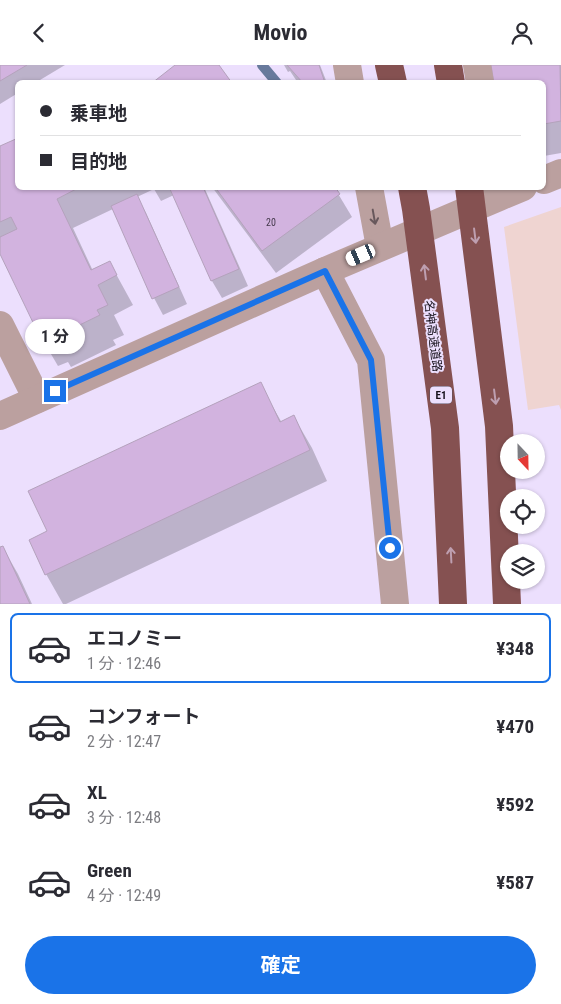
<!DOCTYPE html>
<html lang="ja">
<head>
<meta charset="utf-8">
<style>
	body { margin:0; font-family:"Roboto Condensed","Noto Sans JP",sans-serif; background:#f2f2f3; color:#2b2b33; height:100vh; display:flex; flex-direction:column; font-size:19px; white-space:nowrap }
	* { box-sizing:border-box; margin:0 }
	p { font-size:16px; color:#7c7c81 }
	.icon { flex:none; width:28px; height:28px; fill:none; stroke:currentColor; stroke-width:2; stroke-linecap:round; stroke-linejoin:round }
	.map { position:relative; height:539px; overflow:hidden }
	.side { display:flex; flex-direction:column; background:#fff; flex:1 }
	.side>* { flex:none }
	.banner { position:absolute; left:15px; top:15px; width:531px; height:110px; border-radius:8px; box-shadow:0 1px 4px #0004; display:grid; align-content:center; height:110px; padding:0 25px; background:#fff }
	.needle { width:32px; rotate:158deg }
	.buttons { position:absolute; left:500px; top:369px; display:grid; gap:10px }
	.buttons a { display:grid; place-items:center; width:45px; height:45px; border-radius:50%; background:#fff; box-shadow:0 1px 4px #0004; font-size:25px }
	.end { position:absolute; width:22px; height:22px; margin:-11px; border:6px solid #1a73e8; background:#fff; box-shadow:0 0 0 2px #fff }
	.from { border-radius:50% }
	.bubble { position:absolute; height:35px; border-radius:18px; background:#fff; box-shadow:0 1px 4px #0004; font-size:16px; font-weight:700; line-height:35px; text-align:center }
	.car { position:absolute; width:15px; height:30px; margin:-15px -8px; border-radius:6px; box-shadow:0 0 4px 1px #0007; background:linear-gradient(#fff 24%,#345 0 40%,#fff 0 76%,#345 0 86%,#fff 0) }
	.banner b { display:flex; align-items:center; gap:18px; height:48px; font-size:19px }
	.banner b+b { border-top:1px solid #e1e1e2 }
	.banner i { width:12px; height:12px; background:#2b2b33 }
	ul { padding:9px 0 0; list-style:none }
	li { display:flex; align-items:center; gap:15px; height:70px; margin:0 10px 8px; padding:0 15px; border:2px solid transparent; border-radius:8px }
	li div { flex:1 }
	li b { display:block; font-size:19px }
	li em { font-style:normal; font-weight:700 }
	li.active { border-color:#1a73e8 }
	li>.icon { width:45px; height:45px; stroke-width:1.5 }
	.primary-button { display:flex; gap:10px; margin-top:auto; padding:10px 25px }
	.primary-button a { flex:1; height:58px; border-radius:30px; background:#1a73e8; color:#fff; font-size:20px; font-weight:700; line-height:58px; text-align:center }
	header { display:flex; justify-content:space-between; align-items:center; height:65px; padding:0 25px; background:#fff; font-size:22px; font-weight:700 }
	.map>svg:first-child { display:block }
	.commercial { fill:#efd4d1 }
	.shadow { fill:#0003 }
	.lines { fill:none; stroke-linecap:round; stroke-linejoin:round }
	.stream { stroke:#687a9c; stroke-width:10 }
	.building { fill:#d2b3df; stroke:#b4a2bc }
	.minor { stroke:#bba09f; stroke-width:28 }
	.highway { stroke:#855151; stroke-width:28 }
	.oneway { stroke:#68585c }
	.oneway2 { stroke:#be9fb0 }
	.route { stroke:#1a73e8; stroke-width:6 }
	.labels { text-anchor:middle; stroke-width:4; stroke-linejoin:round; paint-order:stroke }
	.number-label { font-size:10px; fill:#44394b }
	.shield { fill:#ecdffd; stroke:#564e5e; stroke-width:1 }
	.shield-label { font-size:11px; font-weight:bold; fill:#15101a }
	.street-label { font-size:12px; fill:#15101a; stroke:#ecdffd }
</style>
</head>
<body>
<header><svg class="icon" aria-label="back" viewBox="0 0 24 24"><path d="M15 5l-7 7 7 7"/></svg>Movio<svg class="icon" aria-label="person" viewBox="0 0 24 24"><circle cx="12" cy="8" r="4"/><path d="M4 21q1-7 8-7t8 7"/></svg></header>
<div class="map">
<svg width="561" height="539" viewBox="0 0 561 539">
	<rect width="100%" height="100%" fill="#ecdffd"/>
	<polygon class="commercial" points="561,142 561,345 559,340 528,345 504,162"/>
	<g class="shadow">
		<polygon points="0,0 65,0 35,18 18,18 18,28 0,39"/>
		<polygon points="284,0 320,0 327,18 298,18 290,6 288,7"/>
		<polygon points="492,0 561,0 561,88 544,91 544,18"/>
		<polygon points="0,82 18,122 204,122 248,221 222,233 212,216 174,130 161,136 154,124 137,132 146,148 187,239 163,250 154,233 113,144 73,163 93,206 110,198 133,240 114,250 124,270 113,275 116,280 71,302 68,297 58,301 41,272 0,186"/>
		<polygon points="212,122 334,122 352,152 276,208"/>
		<polygon points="260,319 282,358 294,352 312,383 327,416 66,539 63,539 46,509"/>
		<polygon points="3,483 18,509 32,539 0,539 0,484"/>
	</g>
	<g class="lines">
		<polyline class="stream" points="262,0 277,18"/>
	</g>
	<g class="building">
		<polygon points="0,0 27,0 0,16"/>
		<polygon points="175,0 219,0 232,18 152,18"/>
		<polygon points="287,0 319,0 325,18 303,18"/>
		<polygon points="491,0 560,0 561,56 544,59 544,18 494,18"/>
		<polygon points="18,73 18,122 80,122 57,134 91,205 110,196 117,210 98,220 108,240 97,245 100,250 53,273 51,267 40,272 0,189 0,172 17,164 11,152 0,157 0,81"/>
		<polygon points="169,122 203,122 239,204 211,216"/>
		<polygon points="215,122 335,122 340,129 262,186"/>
		<polygon points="137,129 179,222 152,234 111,141"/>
		<polygon points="261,317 280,357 294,350 310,385 45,510 29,475 47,466 28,426"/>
		<polygon points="3,481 30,539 0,539 0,482"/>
	</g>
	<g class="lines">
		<g class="minor">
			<polyline points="347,0 350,18"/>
			<polyline points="477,0 480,18"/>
			<polyline points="544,115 561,108"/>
			<polyline points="369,122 380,182"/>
			<polyline points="325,206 371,295 395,539"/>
			<polyline points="0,260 37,334"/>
			<polyline points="0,351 325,206 499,132 523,122"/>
		</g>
		<g class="highway">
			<polyline points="389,0 393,18"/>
			<polyline points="448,0 451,18"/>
			<polyline points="412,122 416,144 445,363 453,539"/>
			<polyline points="469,122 499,361 507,539"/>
		</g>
	</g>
	<defs><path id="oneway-shaft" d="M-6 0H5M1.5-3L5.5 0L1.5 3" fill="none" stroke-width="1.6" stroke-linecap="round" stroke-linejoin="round" transform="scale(1.25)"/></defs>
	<use class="oneway" href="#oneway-shaft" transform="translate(374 152) rotate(80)"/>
	<g class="oneway2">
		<use href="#oneway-shaft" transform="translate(475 171) rotate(83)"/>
		<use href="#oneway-shaft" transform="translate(425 207) rotate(-97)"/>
		<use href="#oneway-shaft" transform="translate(495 332) rotate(83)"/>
		<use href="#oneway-shaft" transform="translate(451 490) rotate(-93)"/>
	</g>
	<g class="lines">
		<polyline class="route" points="55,326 325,206 371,295 390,483"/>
	</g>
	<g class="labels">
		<g class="number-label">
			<text x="271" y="161">20</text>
		</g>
		<rect class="shield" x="430" y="321.5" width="22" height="17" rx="4"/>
		<g class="shield-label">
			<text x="441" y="334">E1</text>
		</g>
		<g class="street-label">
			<text transform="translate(433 271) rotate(83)" y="4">名神高速道路</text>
		</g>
	</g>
</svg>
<div class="buttons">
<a><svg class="needle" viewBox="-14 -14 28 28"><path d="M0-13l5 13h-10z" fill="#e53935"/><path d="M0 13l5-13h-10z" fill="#7c7c81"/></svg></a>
<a><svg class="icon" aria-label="locate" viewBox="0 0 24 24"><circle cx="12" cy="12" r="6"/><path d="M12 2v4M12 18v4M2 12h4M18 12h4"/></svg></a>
<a><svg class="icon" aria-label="layers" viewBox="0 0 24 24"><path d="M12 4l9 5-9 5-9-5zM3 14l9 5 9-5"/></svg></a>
</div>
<i class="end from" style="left:390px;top:483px"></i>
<i class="end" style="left:55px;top:326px"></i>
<div class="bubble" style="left:25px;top:254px;width:60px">1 分</div>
<i class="car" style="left:361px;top:190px;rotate:247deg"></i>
<div class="banner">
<b><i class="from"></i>乗車地</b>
<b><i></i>目的地</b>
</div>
</div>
<section class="side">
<ul>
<li class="active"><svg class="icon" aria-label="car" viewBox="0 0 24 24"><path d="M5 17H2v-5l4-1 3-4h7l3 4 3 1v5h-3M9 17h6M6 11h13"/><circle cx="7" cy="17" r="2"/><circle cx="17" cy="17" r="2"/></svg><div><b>エコノミー</b><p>1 分 · 12:46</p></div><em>¥348</em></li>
<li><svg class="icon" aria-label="car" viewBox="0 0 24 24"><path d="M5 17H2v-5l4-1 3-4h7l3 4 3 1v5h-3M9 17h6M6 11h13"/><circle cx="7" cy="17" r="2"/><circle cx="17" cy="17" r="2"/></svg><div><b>コンフォート</b><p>2 分 · 12:47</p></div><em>¥470</em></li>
<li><svg class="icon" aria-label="car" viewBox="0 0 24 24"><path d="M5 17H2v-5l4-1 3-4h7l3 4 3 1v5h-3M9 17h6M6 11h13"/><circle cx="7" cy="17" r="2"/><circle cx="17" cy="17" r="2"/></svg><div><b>XL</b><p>3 分 · 12:48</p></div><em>¥592</em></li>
<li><svg class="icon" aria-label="car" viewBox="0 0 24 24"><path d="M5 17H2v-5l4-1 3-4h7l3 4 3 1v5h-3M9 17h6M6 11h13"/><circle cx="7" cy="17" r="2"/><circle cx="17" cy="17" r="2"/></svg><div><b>Green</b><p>4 分 · 12:49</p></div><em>¥587</em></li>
</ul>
<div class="primary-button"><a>確定</a></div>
</section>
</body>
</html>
